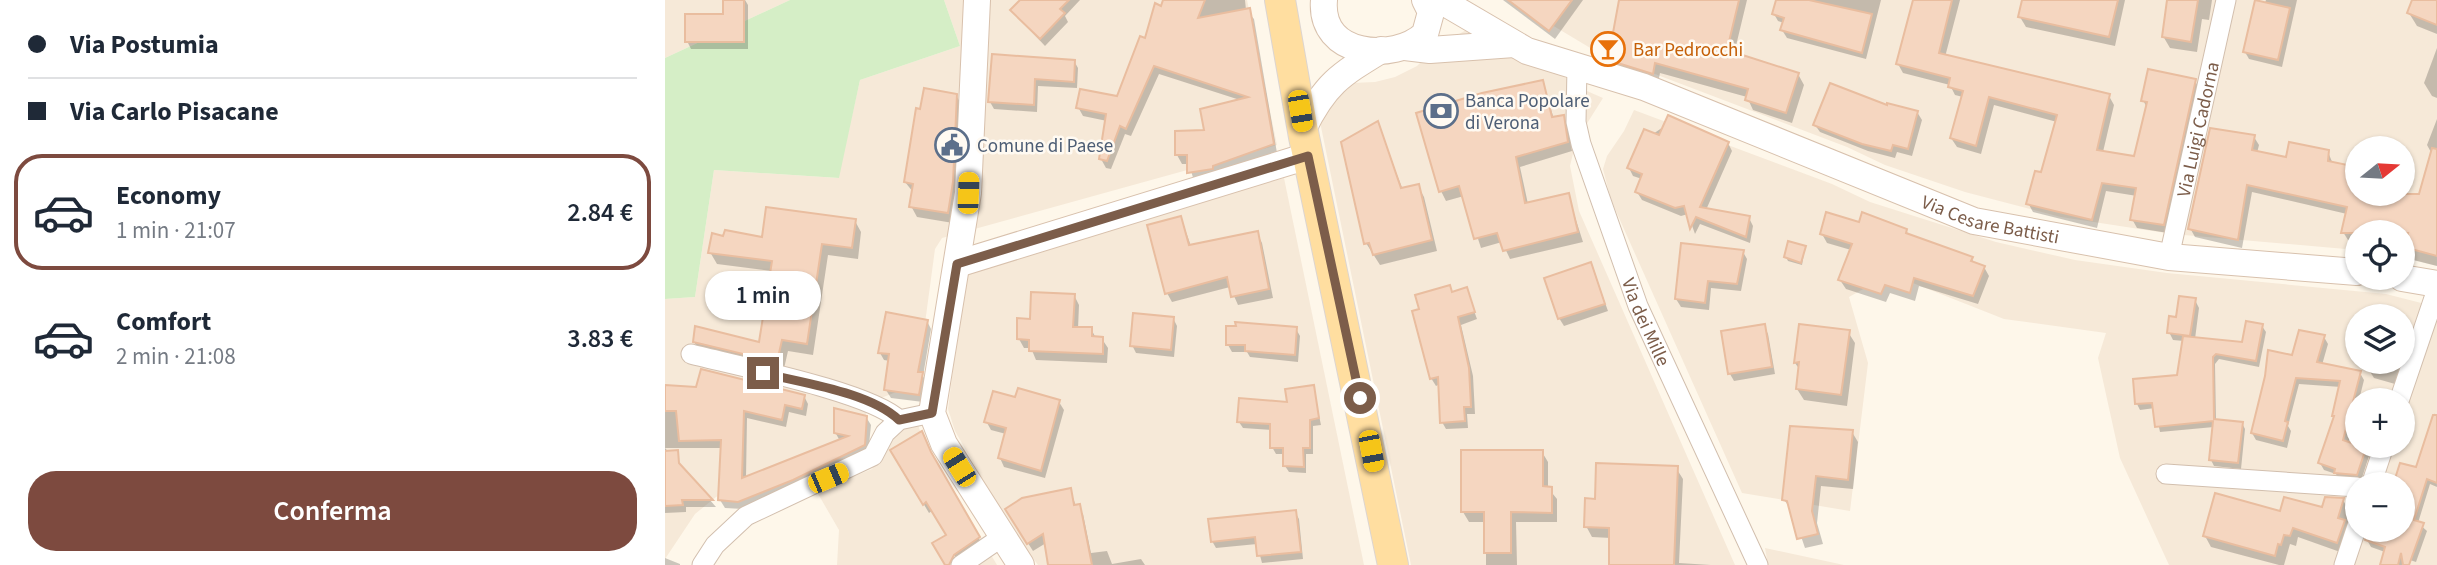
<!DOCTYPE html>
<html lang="it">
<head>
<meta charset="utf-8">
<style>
	body { margin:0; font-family:"Source Sans 3",sans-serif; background:#f2f2f3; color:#1f2937; height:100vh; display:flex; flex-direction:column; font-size:26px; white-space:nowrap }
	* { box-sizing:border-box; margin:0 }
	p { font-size:23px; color:#747a83 }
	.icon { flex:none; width:38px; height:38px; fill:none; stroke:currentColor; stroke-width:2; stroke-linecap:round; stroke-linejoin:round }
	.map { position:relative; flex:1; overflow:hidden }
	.drawer { display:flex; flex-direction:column; background:#fff; width:665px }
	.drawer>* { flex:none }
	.guide { display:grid; align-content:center; height:154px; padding:0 28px; background:#fff }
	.needle { width:46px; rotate:72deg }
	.tools { position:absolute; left:1680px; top:136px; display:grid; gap:14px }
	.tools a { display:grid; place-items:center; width:70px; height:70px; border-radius:50%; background:#fff; box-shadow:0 2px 5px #0004; font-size:35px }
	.end { position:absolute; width:32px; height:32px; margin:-16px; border:9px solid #7c5d4a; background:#fff; box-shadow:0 0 0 4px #fff }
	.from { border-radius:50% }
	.bubble { position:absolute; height:49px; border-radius:24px; background:#fff; box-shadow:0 2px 5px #0004; font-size:23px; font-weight:600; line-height:49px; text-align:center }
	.car { position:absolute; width:21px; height:42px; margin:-21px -10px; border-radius:9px; box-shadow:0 0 5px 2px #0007; background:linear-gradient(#f5c518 24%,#345 0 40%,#f5c518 0 76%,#345 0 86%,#f5c518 0) }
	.guide b { display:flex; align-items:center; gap:24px; height:66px; font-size:26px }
	.guide b+b { border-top:2px solid #e0e1e3 }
	.guide i { width:18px; height:18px; background:#1f2937 }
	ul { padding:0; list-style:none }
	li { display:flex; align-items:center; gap:21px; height:116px; margin:0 14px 10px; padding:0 14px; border:4px solid transparent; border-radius:28px }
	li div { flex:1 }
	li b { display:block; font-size:26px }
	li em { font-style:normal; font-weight:600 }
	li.current { border-color:#7d4a3f }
	li>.icon { width:63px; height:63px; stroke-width:1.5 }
	.primary-button { display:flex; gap:14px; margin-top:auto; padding:14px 28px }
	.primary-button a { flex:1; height:80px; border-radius:28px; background:#7d4a3f; color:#fff; font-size:28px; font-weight:600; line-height:80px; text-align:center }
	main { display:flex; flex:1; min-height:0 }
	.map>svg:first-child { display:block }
	.residential { fill:#f6e9d8; fill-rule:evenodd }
	.green { fill:#d5eec6 }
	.shadow { fill:#0003 }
	.building { fill:#f5d6c0; stroke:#e9bd9f; stroke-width:2 }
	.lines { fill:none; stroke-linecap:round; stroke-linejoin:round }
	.street-casing { stroke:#d2bfae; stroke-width:21 }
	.secondary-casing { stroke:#d8c1ad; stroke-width:28 }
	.primary-casing { stroke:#ddd5d0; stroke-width:32 }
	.street { stroke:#fff; stroke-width:19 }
	.secondary { stroke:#fff; stroke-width:26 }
	.primary { stroke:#ffdea0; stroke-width:30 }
	.route { stroke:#7c5d4a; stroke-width:9 }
	.labels { text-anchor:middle; stroke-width:5; stroke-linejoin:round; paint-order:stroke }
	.food-label { font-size:19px; fill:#c56008; stroke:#fffaf2; text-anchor:start }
	.service-label { font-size:19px; fill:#4e5e75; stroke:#fffaf2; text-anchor:start }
	.street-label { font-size:19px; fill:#7c5d4a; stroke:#fffaf2 }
</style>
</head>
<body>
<main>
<section class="drawer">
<div class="guide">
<b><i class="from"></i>Via Postumia</b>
<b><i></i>Via Carlo Pisacane</b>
</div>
<ul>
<li class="current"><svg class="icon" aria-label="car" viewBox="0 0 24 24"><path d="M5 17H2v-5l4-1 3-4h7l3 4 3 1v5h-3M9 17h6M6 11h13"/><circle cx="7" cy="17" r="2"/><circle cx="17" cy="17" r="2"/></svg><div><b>Economy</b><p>1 min · 21:07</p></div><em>2.84 €</em></li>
<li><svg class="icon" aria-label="car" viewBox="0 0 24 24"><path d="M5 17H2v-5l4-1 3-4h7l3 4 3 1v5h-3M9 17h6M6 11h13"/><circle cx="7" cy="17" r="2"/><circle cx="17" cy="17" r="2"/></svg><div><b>Comfort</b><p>2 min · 21:08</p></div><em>3.83 €</em></li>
</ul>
<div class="primary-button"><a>Conferma</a></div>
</section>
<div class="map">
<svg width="1772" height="565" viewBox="0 0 1772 565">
	<rect width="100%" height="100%" fill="#fef7ea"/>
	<g class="residential">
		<polygon points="0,0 125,0 0,58"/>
		<polygon points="279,0 582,0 612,145 277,238 270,249 251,390 239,389 216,398 202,412 192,433 51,497 30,514 0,559 0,299 30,297 49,170 173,178 195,80 295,46"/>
		<path d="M845,0H1772V266L1738,257V233H1692V250L1507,234L1396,217L1300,192L1220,165L1182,147L932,52ZM1692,149H1738V194H1692Z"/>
		<polygon points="805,28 862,51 915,88 938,98 911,141 905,166 914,211 1070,565 746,565 654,117 687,83 710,82 730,77 752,66 772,46"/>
		<path d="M969,110L1167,184L1205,202L1331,242L1410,260L1502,273L1721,294L1772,307V565H1504L1455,458L1433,358L1441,333L1339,319L1225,274L1184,297L1203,363L1185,511L1077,493L946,200L938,169L942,156L959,131ZM1692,317H1738V362H1692ZM1692,401H1738V446H1692ZM1692,485H1738V530H1692Z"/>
		<polygon points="619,178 699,565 373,565 343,524 290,431 283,409 301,265"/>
		<polygon points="253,425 260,445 332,565 172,565 174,530 152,492 207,469 236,426"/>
		<polygon points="1100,548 1179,565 1103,565"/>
	</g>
	<polygon class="green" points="125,0 279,0 295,46 195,80 174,178 49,170 30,297 0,299 0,58"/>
	<g class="shadow">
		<polygon points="60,0 80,0 83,5 83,49 26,49 22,41 60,16"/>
		<polygon points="359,0 415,0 400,16 403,22 380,46 347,11"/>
		<polygon points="500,0 580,0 581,10 589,19 612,153 529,181 524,164 517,164 512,155 575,100 494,74 466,136 460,134 446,169 441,168 436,159 442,121 418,116 413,107 453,98"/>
		<polygon points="838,0 918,0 890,39"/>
		<polygon points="956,0 1082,0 1069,54 1133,74 1139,85 1127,123 1088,110 1082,97 995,73 993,83 951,70 945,59"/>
		<polygon points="1112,0 1216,0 1201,59 1122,38 1117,30 1119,23 1113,21 1109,14"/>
		<polygon points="1250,0 1295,0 1280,57 1444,96 1449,105 1438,152 1470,158 1482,108 1478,100 1530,81 1535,90 1503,233 1472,228 1467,219 1472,196 1441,191 1432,228 1368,212 1363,203 1378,175 1392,122 1329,105 1316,154 1292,147 1286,138 1298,97 1290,95 1285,85 1238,73 1233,64"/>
		<polygon points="1359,0 1460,0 1450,46 1361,27 1355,17"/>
		<polygon points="1504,0 1547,0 1544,20 1537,19 1532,52 1505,48 1498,36"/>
		<polygon points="1601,0 1632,0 1617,67 1584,59 1580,52"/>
		<polygon points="1749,0 1772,0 1772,34 1752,26 1744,13"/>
		<polygon points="1772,48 1772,98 1767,96 1759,83"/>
		<polygon points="329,56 409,61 413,68 412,88 373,86 372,112 329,109 325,102"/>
		<polygon points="877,81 889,119 898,117 903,126 907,151 855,167 863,204 903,195 918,242 845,259 837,242 816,248 799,196 781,201 776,191"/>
		<polygon points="291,95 297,106 288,223 252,217 246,206 248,192 240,182"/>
		<polygon points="1223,107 1252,112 1257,120 1247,156 1232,152 1230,158 1203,151 1155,132 1150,125"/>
		<polygon points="1772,119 1772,266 1748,260 1741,247 1767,154 1762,145"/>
		<polygon points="712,124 738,190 753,186 759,197 772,251 715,265 701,243"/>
		<polygon points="1001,125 1063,143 1067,151 1041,210 1084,218 1088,226 1085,243 1035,224 1030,234 1023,214 1016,216 977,200 972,192 977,179 968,176 964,168 988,134"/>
		<polygon points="1589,137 1594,145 1592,153 1622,159 1663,152 1668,164 1692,169 1692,243 1683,240 1678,232 1682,214 1587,192 1577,248 1530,237 1525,228"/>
		<polygon points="516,218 526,246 592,233 597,243 608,298 573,305 565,287 507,302 502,293"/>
		<polygon points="190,221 196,232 193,259 163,255 148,355 123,351 118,373 36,353 29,342 96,344 107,271 52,264 45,252"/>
		<polygon points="1195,224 1241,230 1244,236 1306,258 1310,264 1319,267 1324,276 1313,304 1254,286 1250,301 1225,293 1221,302 1181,289 1175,280 1186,250 1162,243 1157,234"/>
		<polygon points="1140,248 1137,265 1123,261 1121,257"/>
		<polygon points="1078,252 1082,259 1076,291 1046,288 1044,310 1016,307 1011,299"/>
		<polygon points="926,264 943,311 899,326 894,318"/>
		<polygon points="801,289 812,319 796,325 808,376 810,414 802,414 803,428 781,429 777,422 775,384 771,386 766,378 788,294"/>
		<polygon points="409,295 414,305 413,329 426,329 431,338 437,339 443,348 442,363 371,360 366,348 359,348 354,339 367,320"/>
		<polygon points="1530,300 1534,308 1530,339 1578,343 1597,326 1601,332 1594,367 1554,359 1550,364 1551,421 1577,423 1580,429 1576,469 1549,466 1546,460 1549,427 1495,432 1490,408 1475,410 1472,404 1513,377 1519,341 1508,340 1504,332"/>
		<polygon points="508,318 512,326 509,357 471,353 467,345"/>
		<polygon points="262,321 266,329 258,376 261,382 258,402 226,398 221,390 225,361 219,360 215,353"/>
		<polygon points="1099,326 1103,334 1110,374 1069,381 1065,374"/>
		<polygon points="1135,326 1183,332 1190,343 1182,406 1139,400 1132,389 1135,370 1130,363"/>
		<polygon points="631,329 635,336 633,362 585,357 582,352 567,352 563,345"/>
		<polygon points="1659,337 1663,344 1657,365 1695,373 1699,380 1683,444 1700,449 1704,456 1696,481 1674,480 1671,474 1659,470 1655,463 1670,418 1676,387 1634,384 1623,426 1626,431 1622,448 1591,440 1587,433 1628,357"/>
		<polygon points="1707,362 1736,362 1730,384 1709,378 1704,370"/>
		<polygon points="0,387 139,396 143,404 141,416 124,412 121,427 82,418 81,478 175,441 170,432 201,417 206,425 203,455 78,509 60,508 55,500 58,448 0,448 51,507 21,507 21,512 0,513"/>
		<polygon points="648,387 656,425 648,426 648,454 641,454 641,473 624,472 620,466 620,454 611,454 607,447 607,430 578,428 574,422 624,404"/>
		<polygon points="351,400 394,402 399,410 380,478 339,467 335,458 341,434 326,430 321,421"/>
		<polygon points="1770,413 1772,487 1765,484 1753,523 1762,531 1751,562 1739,558 1738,565 1717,565 1720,552 1706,547 1702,540 1738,530 1738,485 1753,470"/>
		<polygon points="1187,432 1193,442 1188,489 1156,486 1152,523 1158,544 1140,548 1127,510 1119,500"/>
		<polygon points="256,433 319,548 296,564 284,548 283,535 268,510 264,513 227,451"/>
		<polygon points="877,452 883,462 883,488 892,499 892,522 851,522 852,565 821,565 821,522 804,522 798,512"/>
		<polygon points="1011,468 1018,479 1014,563 1046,565 945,565 946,538 927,537 921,526 931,500"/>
		<polygon points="405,490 411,506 418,514 426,553 442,551 447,564 476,559 480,565 384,565 381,543 368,551 342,510"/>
		<polygon points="1678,500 1684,511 1682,518 1688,529 1678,553 1633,537 1631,546 1625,544 1619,565 1614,565 1546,547 1540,536 1616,513 1658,510"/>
		<polygon points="630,512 634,519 638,559 597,563 592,544 551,548 547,541"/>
		<polygon points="0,558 15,564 15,565 0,565"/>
	</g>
	<g class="building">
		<polygon points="58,0 79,0 79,42 20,42 20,14 58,14"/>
		<polygon points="355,0 404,0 395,9 400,13 375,39 345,10"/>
		<polygon points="498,0 540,0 533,18 585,8 609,144 548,166 548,169 522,173 522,155 510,155 510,131 539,130 535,109 583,97 489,66 461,129 455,126 442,161 434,159 441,114 411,108 415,89 452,96 475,36 480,38 490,3 496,6"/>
		<polygon points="843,0 907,0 884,31"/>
		<polygon points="954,0 1074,0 1062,50 1134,73 1121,113 1080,100 1083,89 990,63 988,74 943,60"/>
		<polygon points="1111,0 1144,0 1207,14 1197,53 1115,30 1119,18 1107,14"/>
		<polygon points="1248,0 1287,0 1274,53 1445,94 1432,150 1469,156 1482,102 1476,101 1483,69 1531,79 1499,225 1465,220 1471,188 1437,183 1427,220 1361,204 1370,171 1376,172 1392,115 1324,97 1311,146 1285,138 1298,91 1283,87 1285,78 1231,64"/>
		<polygon points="1357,0 1453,0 1444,37 1353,17"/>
		<polygon points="1502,0 1533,0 1526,42 1497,37"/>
		<polygon points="1590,0 1625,8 1613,60 1578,52"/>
		<polygon points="1747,0 1772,0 1772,25 1742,13"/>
		<polygon points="327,54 410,60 409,82 370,79 369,105 323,102"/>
		<polygon points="878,80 887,117 899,115 903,142 851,157 860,203 904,193 913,232 838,251 832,233 809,239 794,186 774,192 751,113 817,93"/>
		<polygon points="1165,83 1222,105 1222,103 1253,111 1243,149 1228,145 1226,151 1197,144 1148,125"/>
		<polygon points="259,88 292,94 288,182 283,213 244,207 248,184 239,182 251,108 255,109"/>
		<polygon points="1003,115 1064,142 1035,207 1085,216 1081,237 1031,217 1025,229 1019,206 1010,208 970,192 977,174 962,168 979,129 994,135"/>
		<polygon points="713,121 736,188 754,184 767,240 708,255 704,243 699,244 676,142"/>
		<polygon points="1545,128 1590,135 1587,150 1621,157 1624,142 1664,150 1663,161 1692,167 1692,194 1754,194 1767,148 1772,149 1772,256 1739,247 1743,233 1676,233 1682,207 1582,185 1573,240 1523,229"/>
		<polygon points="101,207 191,219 187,248 157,244 142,344 117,340 112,362 28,342 30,326 94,342 107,261 43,253 47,233 58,236 60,230 97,237"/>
		<polygon points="1161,212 1194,222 1197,212 1242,229 1241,233 1308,257 1306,261 1320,266 1308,296 1249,278 1245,293 1220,285 1216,294 1173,280 1187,244 1155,234"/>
		<polygon points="516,216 524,245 593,231 604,289 566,297 562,277 500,294 482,225"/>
		<polygon points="1123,241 1141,246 1136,263 1119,257"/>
		<polygon points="1016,243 1079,250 1072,284 1043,281 1040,303 1010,299"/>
		<polygon points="926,262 940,304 893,319 879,278"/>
		<polygon points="785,285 787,292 802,287 810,312 793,317 804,368 806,407 799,407 800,421 775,423 773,377 765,379 747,311 754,309 750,295"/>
		<polygon points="366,292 410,294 408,327 427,327 427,336 438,337 438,354 364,351 364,340 352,339 352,318 365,319"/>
		<polygon points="1514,296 1531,298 1525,336 1502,333 1504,316 1511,317"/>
		<polygon points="221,312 263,320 253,372 258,372 254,395 219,390 224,354 213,353"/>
		<polygon points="468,313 509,317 506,350 465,346"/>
		<polygon points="1581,321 1598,324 1591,361 1551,354 1548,357 1549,419 1578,422 1573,463 1544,460 1548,421 1490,427 1487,403 1470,404 1468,379 1512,375 1518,336 1577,342"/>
		<polygon points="570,322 632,327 630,355 580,351 580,345 561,345 561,326 571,326"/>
		<polygon points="1100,324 1107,367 1063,374 1056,331"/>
		<polygon points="1134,324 1185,330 1176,395 1131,389 1134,362 1129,363"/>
		<polygon points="1634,330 1660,335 1652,362 1696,371 1678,440 1701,448 1692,475 1669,473 1670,469 1653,463 1669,416 1667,416 1675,381 1631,378 1620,421 1623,422 1618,441 1586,433 1600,376 1603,350 1627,355"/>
		<polygon points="36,369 140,395 137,409 120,405 117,420 79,411 77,478 183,436 169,433 169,408 202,416 200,445 128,480 73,502 53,500 56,440 14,441 11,411 0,411 0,385 31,387"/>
		<polygon points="649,385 654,418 645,420 645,448 638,448 639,467 618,466 618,448 605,448 605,424 572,422 574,398 622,402 620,389"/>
		<polygon points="353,388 395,400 376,471 333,458 341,428 319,422 328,391 350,397"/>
		<polygon points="1768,415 1772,415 1772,483 1762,479 1749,520 1759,523 1744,565 1738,565 1736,553 1733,565 1715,565 1720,547 1700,540 1704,530 1738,530 1738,485 1728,485 1735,463 1751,467"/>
		<polygon points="1125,426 1188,430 1183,480 1151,476 1147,511 1153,534 1132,539 1122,501 1117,500"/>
		<polygon points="257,431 266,452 315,537 289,555 284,565 280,565 267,543 281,535 261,502 258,505 225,450"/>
		<polygon points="13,450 14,463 48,500 17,500 18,505 0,506 0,451"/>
		<polygon points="796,450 878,450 878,486 887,487 887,513 846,512 846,553 819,553 819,512 796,512"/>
		<polygon points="931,463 1013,466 1009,565 944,565 944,528 919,527 920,498 930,499"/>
		<polygon points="406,488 409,505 415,504 427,565 383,565 378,534 362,544 340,509 357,498"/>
		<polygon points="1550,493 1615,511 1619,497 1657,507 1660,497 1679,498 1673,518 1680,520 1672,543 1628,528 1625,536 1619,535 1616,545 1613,544 1610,556 1538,536"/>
		<polygon points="631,510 636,552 592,556 590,537 546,542 543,519"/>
	</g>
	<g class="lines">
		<g class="street-casing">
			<g id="street">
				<path id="s1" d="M912,66L911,122L916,144L973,306L1093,565"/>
				<path id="s2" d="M1504,257L1561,0"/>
				<path d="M26,354C72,366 205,392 234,420"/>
				<polyline points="1734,401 1772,289"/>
				<polyline points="1501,474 1692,487"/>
				<polyline points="1706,485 1719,446"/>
				<polyline points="37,565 50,545 81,516 208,456 220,433 234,420 267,413"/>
				<polyline points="296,565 337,537"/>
				<polyline points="1679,565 1692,526"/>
			</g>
		</g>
		<g class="secondary-casing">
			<g id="secondary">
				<polyline points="312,0 303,193 267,413 279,444 356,565"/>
				<path d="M659,0C654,57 729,63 760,34L766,12L760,0"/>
				<path id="s3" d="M775,0L862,51L979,87L1309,221L1504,257L1692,272"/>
				<polyline points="740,47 765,50 849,44"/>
				<path d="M638,129C660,84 675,75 716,50"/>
				<polyline points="292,264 643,156"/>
				<polyline points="1737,278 1772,284"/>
			</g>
		</g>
		<g class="primary-casing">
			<polyline id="primary" points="615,0 639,137 728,565"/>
		</g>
		<use href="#street" class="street"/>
		<use href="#secondary" class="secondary"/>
		<use href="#primary" class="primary"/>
	</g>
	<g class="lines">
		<path class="route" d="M98,373C137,383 205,392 234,420L267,413L292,264L643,156L695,398"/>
	</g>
	<defs>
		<g id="bar-ring" transform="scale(1.75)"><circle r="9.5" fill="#fffaf2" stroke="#e8710a" stroke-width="1.5"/><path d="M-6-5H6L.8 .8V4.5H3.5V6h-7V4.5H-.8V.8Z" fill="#e8710a"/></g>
		<g id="bank-ring" transform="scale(1.75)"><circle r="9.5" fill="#fffaf2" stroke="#5c6f8a" stroke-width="1.5"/><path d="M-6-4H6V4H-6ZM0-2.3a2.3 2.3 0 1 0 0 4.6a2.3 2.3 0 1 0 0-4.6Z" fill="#5c6f8a"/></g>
		<g id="civic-ring" transform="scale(1.75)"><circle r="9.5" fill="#fffaf2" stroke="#5c6f8a" stroke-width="1.5"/><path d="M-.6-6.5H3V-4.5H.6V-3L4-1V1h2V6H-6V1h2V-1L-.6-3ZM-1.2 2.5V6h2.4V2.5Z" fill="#5c6f8a"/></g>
	</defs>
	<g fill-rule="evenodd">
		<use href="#bar-ring" x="943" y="49"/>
		<use href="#bank-ring" x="776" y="111"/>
		<use href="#civic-ring" x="287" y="145"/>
	</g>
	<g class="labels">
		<g class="food-label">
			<text x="968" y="56">Bar Pedrocchi</text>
		</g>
		<g class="service-label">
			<text x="800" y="107">Banca Popolare<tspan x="800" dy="22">di Verona</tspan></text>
			<text x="312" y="152">Comune di Paese</text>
		</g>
		<g class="street-label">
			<text dy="7" stroke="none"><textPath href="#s2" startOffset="131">Via Luigi Cadorna</textPath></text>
			<text dy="7" stroke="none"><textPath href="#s3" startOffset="595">Via Cesare Battisti</textPath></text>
			<text dy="7" stroke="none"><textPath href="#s1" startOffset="268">Via dei Mille</textPath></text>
		</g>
	</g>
</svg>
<div class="tools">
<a><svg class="needle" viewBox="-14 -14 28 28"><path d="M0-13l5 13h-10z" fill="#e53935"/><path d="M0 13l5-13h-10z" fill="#747a83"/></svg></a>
<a><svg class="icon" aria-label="locate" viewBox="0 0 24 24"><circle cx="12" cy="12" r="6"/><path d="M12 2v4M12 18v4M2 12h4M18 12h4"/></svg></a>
<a><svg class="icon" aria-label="layers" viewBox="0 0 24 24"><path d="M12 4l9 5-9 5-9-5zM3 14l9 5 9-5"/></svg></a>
<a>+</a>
<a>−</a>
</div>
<i class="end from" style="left:695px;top:398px"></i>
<i class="end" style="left:98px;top:373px"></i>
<div class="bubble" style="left:40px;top:271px;width:116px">1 min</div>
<i class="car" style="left:635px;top:111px;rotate:170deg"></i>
<i class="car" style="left:303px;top:193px;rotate:2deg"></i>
<i class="car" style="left:706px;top:451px;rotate:169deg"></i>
<i class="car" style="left:294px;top:467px;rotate:328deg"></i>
<i class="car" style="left:163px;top:478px;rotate:67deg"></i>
</div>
</main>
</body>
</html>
